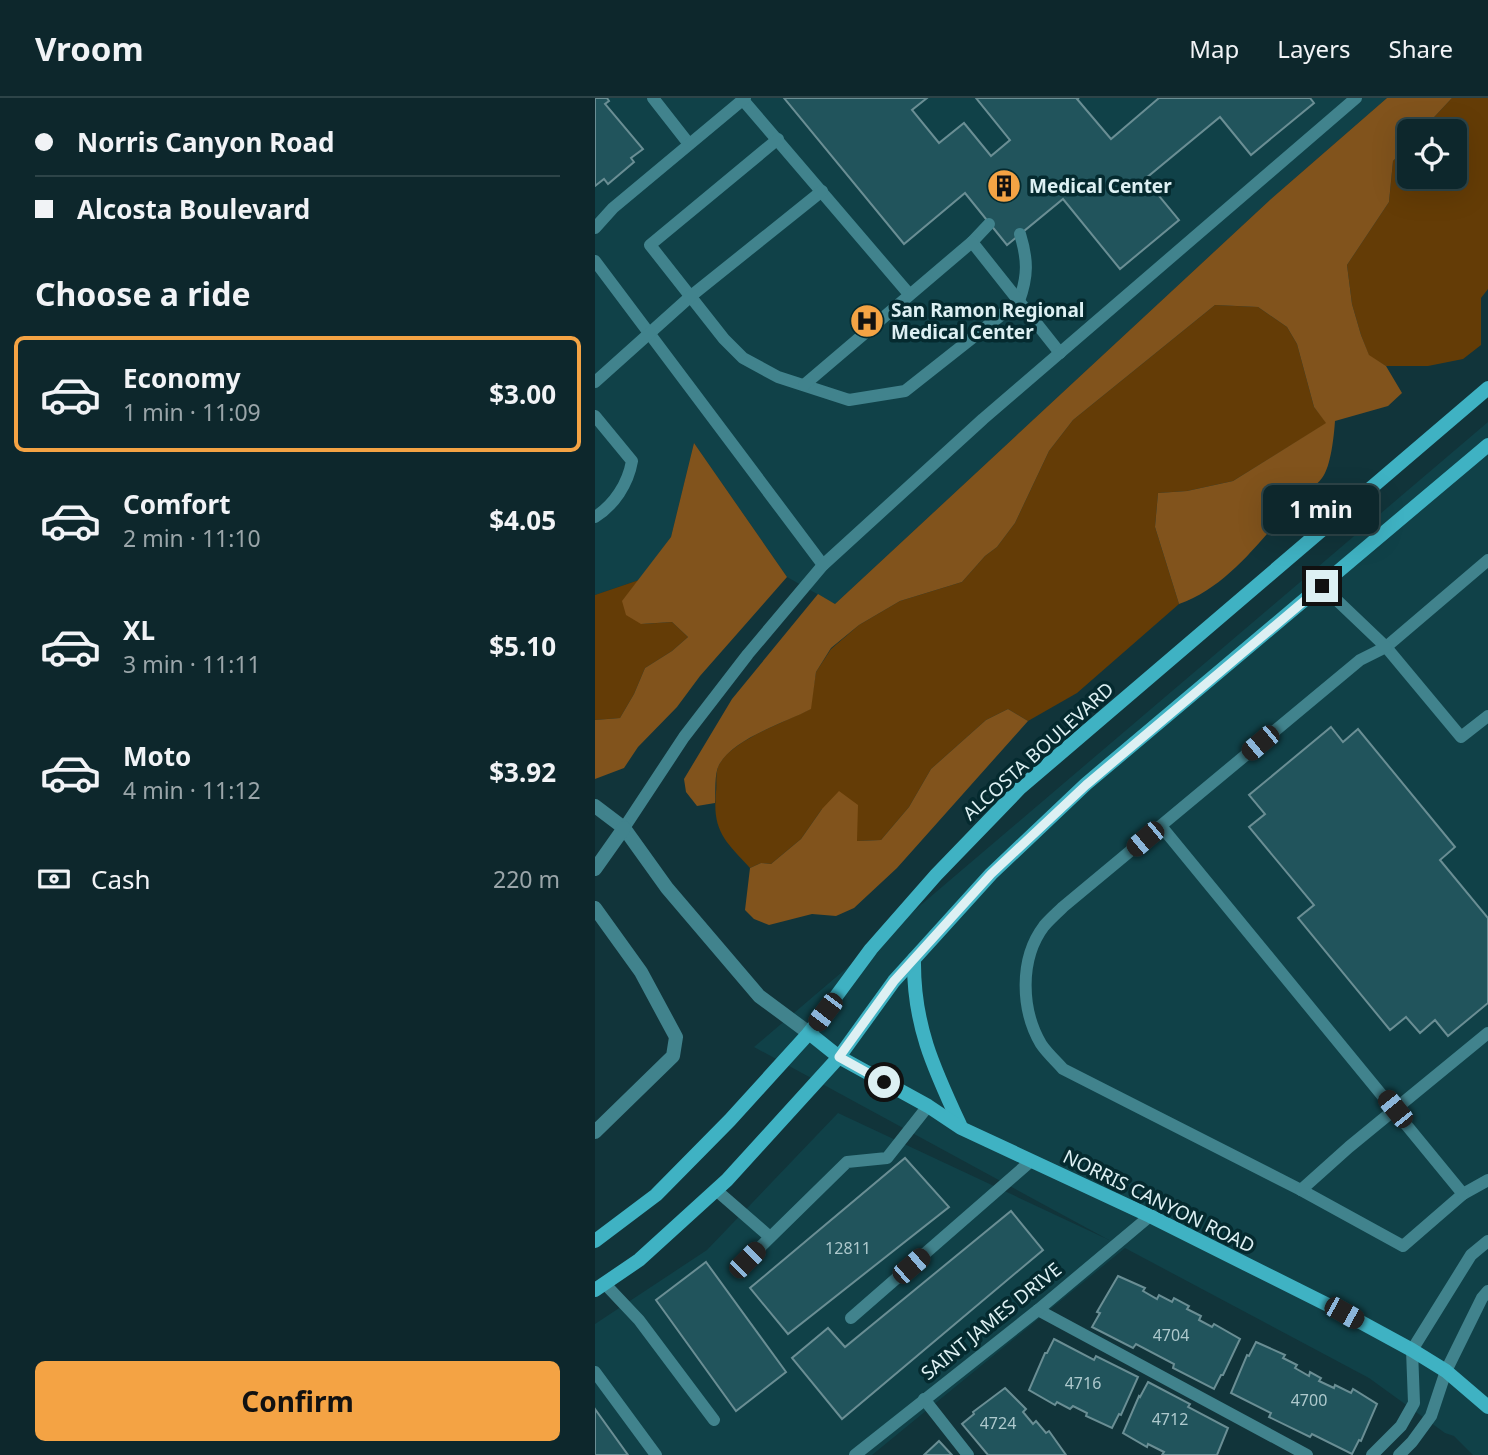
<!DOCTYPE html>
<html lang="en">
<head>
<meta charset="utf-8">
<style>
	body { margin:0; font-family:"Noto Sans",sans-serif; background:#162f34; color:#f1f3f6; height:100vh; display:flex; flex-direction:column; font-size:26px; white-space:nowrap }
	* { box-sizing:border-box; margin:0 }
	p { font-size:23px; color:#9aa5a9 }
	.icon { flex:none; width:38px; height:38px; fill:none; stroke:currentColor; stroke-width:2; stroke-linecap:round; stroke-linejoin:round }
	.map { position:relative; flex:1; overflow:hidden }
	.side { display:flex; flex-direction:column; background:#0d272c; width:595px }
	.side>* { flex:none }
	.guide { display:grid; align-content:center; height:154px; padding:0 35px; background:#0d272c }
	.buttons { position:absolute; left:802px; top:21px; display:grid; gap:14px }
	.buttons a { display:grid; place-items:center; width:70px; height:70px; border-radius:10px; background:#0d272c; box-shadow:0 7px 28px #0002,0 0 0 2px #2d4448; font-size:35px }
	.end { position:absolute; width:32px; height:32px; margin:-16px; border:9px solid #ddf0f3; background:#111; box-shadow:0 0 0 4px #111 }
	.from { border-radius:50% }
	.bubble { position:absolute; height:49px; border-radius:10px; background:#0d272c; box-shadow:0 7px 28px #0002,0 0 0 2px #2d4448; font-size:23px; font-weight:700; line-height:49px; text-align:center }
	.car { position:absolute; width:21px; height:42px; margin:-21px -10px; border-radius:9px; box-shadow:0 0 5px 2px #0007; background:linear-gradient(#222 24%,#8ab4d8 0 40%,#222 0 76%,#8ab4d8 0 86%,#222 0) }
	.guide b { display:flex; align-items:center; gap:24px; height:66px; font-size:26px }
	.guide b+b { border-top:2px solid #2d4448 }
	.guide i { width:18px; height:18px; background:#f1f3f6 }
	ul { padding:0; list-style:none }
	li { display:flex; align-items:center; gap:21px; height:116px; margin:0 14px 10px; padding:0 21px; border:4px solid transparent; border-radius:10px }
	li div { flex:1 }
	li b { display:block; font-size:26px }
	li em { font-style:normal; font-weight:700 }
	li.on { border-color:#f4a344 }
	li>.icon { width:63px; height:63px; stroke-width:1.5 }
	h2 { padding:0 35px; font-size:32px; line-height:84px }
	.pay { display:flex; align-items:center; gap:18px; height:77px; padding:0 35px; font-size:26px }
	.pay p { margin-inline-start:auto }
	.primary-button { display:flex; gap:14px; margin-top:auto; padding:14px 35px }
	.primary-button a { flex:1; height:80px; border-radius:10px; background:#f4a344; color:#111; font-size:28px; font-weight:700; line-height:80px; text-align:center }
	header { display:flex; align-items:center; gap:42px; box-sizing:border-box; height:98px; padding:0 35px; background:#0d272c; border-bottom:2px solid #2d4448 }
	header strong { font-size:33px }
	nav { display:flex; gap:38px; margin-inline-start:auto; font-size:24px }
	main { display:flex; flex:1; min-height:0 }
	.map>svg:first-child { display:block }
	.built { fill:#104148 }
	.green { fill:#643c06 }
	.forest { fill:#81531c }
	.building { fill:#21545c; stroke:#6a8e94; stroke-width:2 }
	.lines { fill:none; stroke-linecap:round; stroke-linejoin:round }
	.lane { stroke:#41838d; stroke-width:12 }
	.street { stroke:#41838d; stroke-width:14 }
	.secondary { stroke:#3fb2c3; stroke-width:14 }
	.route { stroke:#ddf0f3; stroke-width:9 }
	.labels { text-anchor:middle; stroke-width:7; stroke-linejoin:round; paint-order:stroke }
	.number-label { font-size:16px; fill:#aec9cd }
	.poi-label { font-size:19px; font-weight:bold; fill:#ddf0f3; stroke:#052a2f; text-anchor:start }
	.street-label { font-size:19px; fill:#ddf0f3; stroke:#052a2f }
</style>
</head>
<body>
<header>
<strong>Vroom</strong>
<nav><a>Map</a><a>Layers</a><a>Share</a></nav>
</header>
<main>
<section class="side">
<div class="guide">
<b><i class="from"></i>Norris Canyon Road</b>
<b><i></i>Alcosta Boulevard</b>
</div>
<h2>Choose a ride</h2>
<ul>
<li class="on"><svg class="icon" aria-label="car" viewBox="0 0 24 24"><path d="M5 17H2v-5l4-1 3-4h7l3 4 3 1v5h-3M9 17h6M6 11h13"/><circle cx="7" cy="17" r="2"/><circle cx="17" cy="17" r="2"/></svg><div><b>Economy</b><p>1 min · 11:09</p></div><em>$3.00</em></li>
<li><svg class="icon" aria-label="car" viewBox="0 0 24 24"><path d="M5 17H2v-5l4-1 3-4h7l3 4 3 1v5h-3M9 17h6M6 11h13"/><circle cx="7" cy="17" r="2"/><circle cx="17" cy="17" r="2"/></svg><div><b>Comfort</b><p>2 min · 11:10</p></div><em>$4.05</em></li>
<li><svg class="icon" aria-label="car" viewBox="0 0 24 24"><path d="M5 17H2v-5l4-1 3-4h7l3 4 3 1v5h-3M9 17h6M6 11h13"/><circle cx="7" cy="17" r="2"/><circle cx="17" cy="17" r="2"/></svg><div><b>XL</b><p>3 min · 11:11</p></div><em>$5.10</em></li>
<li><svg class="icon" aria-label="car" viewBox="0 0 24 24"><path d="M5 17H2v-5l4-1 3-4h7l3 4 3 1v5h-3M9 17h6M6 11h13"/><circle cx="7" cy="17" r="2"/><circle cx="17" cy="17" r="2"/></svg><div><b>Moto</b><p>4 min · 11:12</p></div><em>$3.92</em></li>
</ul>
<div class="pay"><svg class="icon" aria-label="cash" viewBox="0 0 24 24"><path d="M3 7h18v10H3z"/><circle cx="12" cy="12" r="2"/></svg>Cash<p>220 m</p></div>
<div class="primary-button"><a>Confirm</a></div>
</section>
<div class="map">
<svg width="893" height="1357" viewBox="0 0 893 1357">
	<rect width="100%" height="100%" fill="#11343a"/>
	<g class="built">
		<polygon points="0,0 792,0 676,101 240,506 192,479 99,345 76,439 44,482 0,497"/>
		<polygon points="893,324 893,1357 878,1357 859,1338 850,1335 774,1280 530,1150 277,1357 0,1357 0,1226 112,1152 243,1015 514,1142 159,949"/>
	</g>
	<g class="green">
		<polygon points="857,0 893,0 893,191 886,200 886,247 868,261 833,268 791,268 774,258 766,237 757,206 752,167 794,104 798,63 814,46 814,79 859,79 859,33 826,33"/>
		<path d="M620,207L663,209L692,229L702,246L719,309L732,325L638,383L592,393L563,395L560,429L584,506L482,595L433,623L413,611L391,622L336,671L314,709L286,742L262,743L227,711L206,741L176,766L166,765L155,770C130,743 117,733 121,694C122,687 120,674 124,667C136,642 191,624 215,611L221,574L236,551L264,527L305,503L367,484L390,458L402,449L420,425L454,353L478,322Z"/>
		<polygon points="44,482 28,503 47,526 77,524 93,539 77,553 50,570 39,596 25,620 0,622 0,497"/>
	</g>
	<g class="forest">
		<path d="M792,0H857L826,33H814V46L798,63L794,104L752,167L757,206L766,237L774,257L791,268L807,295L793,308L740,323C739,337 736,369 727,380C721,388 711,394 703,401C666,440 636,487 584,506L560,429L563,395L592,393L638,383L731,325L719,309L702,246L692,229L663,209L620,207L478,322L454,353L420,425L402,449L390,458L367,484L305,503L264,527L236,550L221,574L216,611C190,625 138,640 124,667C119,676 121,694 120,705L102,708L91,694L89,681L137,601L223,496L240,506L676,101Z"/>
		<polygon points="99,345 192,479 105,578 82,609 43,649 29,670 0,681 0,622 25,620 39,596 50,570 77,553 93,539 77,524 46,526 31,517 27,503 76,439"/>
		<polygon points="413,611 433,623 302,770 259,810 241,818 217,816 174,827 159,821 150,812 155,770 166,765 176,766 206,741 227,711 244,693 263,707 262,743 286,742 314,709 336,671 391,622"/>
	</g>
	<g class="building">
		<polygon points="0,0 12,0 14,3 10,6 48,51 36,60 39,64 13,86 9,81 0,88"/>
		<polygon points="189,0 332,0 317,12 344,45 369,25 396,58 415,42 381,0 484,0 482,1 516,41 564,0 715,0 719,5 656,57 625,19 550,81 584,122 525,171 468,101 412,147 370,95 309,146"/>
		<polygon points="736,629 748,644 763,631 860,749 845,762 893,820 893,905 853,938 840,922 825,935 811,919 795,932 703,820 719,807 654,729 670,716 654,697"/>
		<polygon points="310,1060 354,1109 193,1236 155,1190"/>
		<polygon points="416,1113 448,1152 247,1321 197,1260 233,1230 250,1249"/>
		<polygon points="111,1164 191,1274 141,1313 61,1202"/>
		<polygon points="523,1178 550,1190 548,1193 562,1201 564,1197 577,1204 579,1200 594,1208 592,1211 606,1218 604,1222 617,1229 619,1226 645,1241 628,1277 626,1277 619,1291 578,1270 579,1266 541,1246 538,1250 497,1229 505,1215 502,1214"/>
		<polygon points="459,1241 499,1262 501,1258 543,1279 526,1317 524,1316 517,1330 491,1318 492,1315 478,1308 475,1311 462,1304 460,1307 434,1292 450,1255 452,1255"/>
		<polygon points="661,1244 690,1257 688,1260 702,1267 700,1270 714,1278 715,1274 726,1280 724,1283 739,1290 740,1287 756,1295 758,1291 782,1306 766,1343 764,1342 757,1356 717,1336 715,1339 674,1319 676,1315 636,1295 652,1257 654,1258"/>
		<polygon points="553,1284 595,1306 593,1309 633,1330 622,1357 567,1357 569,1354 553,1346 552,1349 528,1335 544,1298 545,1299"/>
		<polygon points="410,1290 431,1311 428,1314 438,1326 441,1323 451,1335 454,1333 471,1357 393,1357 367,1326 379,1316 378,1314"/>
		<polygon points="0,1311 33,1357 0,1357"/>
		<polygon points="344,1343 357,1357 329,1357"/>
	</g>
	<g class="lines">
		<g class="lane">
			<polyline points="58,0 94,46"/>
			<polyline points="148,2 314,196"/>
			<path d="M183,41L55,147L129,241L148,260L183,279L254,302L310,293L424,203C433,178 433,162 425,136"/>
			<polyline points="0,130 18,110 150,0"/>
			<polyline points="377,144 394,126"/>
			<polyline points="0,163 228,467"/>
			<polyline points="0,284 96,198 227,93"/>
			<polyline points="209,287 377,144 465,255"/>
			<path d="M0,318L37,363C33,386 19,407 0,419"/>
			<polyline points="893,462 791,549 866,639 893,618"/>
			<path d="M727,488L791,549L765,562L468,809C462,815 455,821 449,828C424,861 426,912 446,946C452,955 461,963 468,971L706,1092L808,1148L868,1096L893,1082"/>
			<polyline points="566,728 868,1096"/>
			<polyline points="29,730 89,639 153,556 228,467 388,321 761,0"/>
			<polyline points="121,1092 175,1139"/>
			<polyline points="706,1092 754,1049 893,935"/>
			<polyline points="152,1162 252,1064 292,1060 333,1008"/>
			<polyline points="10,1186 44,1222 119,1322"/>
			<polyline points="443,1212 712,1357"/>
			<polyline points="256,1220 436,1063"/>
			<polyline points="0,1274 61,1357"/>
			<polyline points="329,1301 373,1357"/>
			<polyline points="260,1357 443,1212 555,1118"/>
			<polyline points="777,1357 806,1328 819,1305 817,1252 876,1157 893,1143"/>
			<polyline points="804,1357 817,1344 836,1318 851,1273 887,1200 893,1193"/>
		</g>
		<g class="street">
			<polyline points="0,708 29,730 72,790 164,898 214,935"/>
			<polyline points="0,771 29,730"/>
			<polyline points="0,810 46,874 81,939 78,958 0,1034"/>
		</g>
		<g class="secondary">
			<path d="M319,861C318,927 339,971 366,1029"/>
			<polyline points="214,935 244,959 333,1008 366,1030 555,1118 749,1215 817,1252 851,1273 893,1309"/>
			<polyline points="0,1143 61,1097 135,1022 214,935 276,851 341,777 425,690 893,290"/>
			<polyline points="0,1192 44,1162 132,1082 244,959 299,883 396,776 491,686 893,347"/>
		</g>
	</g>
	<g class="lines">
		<polyline class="route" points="289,984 244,959 299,883 396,776 491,687 727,488"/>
	</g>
	<defs>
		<g id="building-disc" transform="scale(1.75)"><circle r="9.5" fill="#f4a344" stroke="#052a2f"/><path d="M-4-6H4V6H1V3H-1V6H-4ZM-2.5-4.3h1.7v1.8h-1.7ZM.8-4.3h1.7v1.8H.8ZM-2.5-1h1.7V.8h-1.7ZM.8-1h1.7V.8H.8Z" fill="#111"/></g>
		<g id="hospital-disc" transform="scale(1.75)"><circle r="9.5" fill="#f4a344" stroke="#052a2f"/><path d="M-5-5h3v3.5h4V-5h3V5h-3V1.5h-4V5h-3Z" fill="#111"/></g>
	</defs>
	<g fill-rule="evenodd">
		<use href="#building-disc" x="409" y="88"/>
		<use href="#hospital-disc" x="272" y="223"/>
	</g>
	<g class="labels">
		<g class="number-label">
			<text x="253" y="1156">12811</text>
			<text x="576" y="1243">4704</text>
			<text x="488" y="1291">4716</text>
			<text x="714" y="1308">4700</text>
			<text x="575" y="1327">4712</text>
			<text x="403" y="1331">4724</text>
		</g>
		<g class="poi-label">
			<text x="434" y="95">Medical Center</text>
			<text x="296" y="219">San Ramon Regional<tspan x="296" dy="22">Medical Center</tspan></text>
		</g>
		<g class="street-label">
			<text transform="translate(443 653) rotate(-42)" y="7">ALCOSTA BOULEVARD</text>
			<text transform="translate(564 1103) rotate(26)" y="7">NORRIS CANYON ROAD</text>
			<text transform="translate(396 1223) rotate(-39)" y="7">SAINT JAMES DRIVE</text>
		</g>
	</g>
</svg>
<div class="buttons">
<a><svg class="icon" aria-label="locate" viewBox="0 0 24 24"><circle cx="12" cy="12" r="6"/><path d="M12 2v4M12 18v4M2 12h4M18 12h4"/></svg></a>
</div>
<i class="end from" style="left:289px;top:984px"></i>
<i class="end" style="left:727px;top:488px"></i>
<div class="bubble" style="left:668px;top:387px;width:116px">1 min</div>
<i class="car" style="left:665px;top:645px;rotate:230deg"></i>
<i class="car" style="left:550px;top:741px;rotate:230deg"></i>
<i class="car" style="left:230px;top:914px;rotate:217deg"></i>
<i class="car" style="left:800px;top:1011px;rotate:321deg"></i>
<i class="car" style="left:152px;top:1162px;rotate:45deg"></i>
<i class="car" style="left:316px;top:1168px;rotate:49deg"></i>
<i class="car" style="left:749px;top:1215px;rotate:119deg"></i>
</div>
</main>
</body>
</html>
